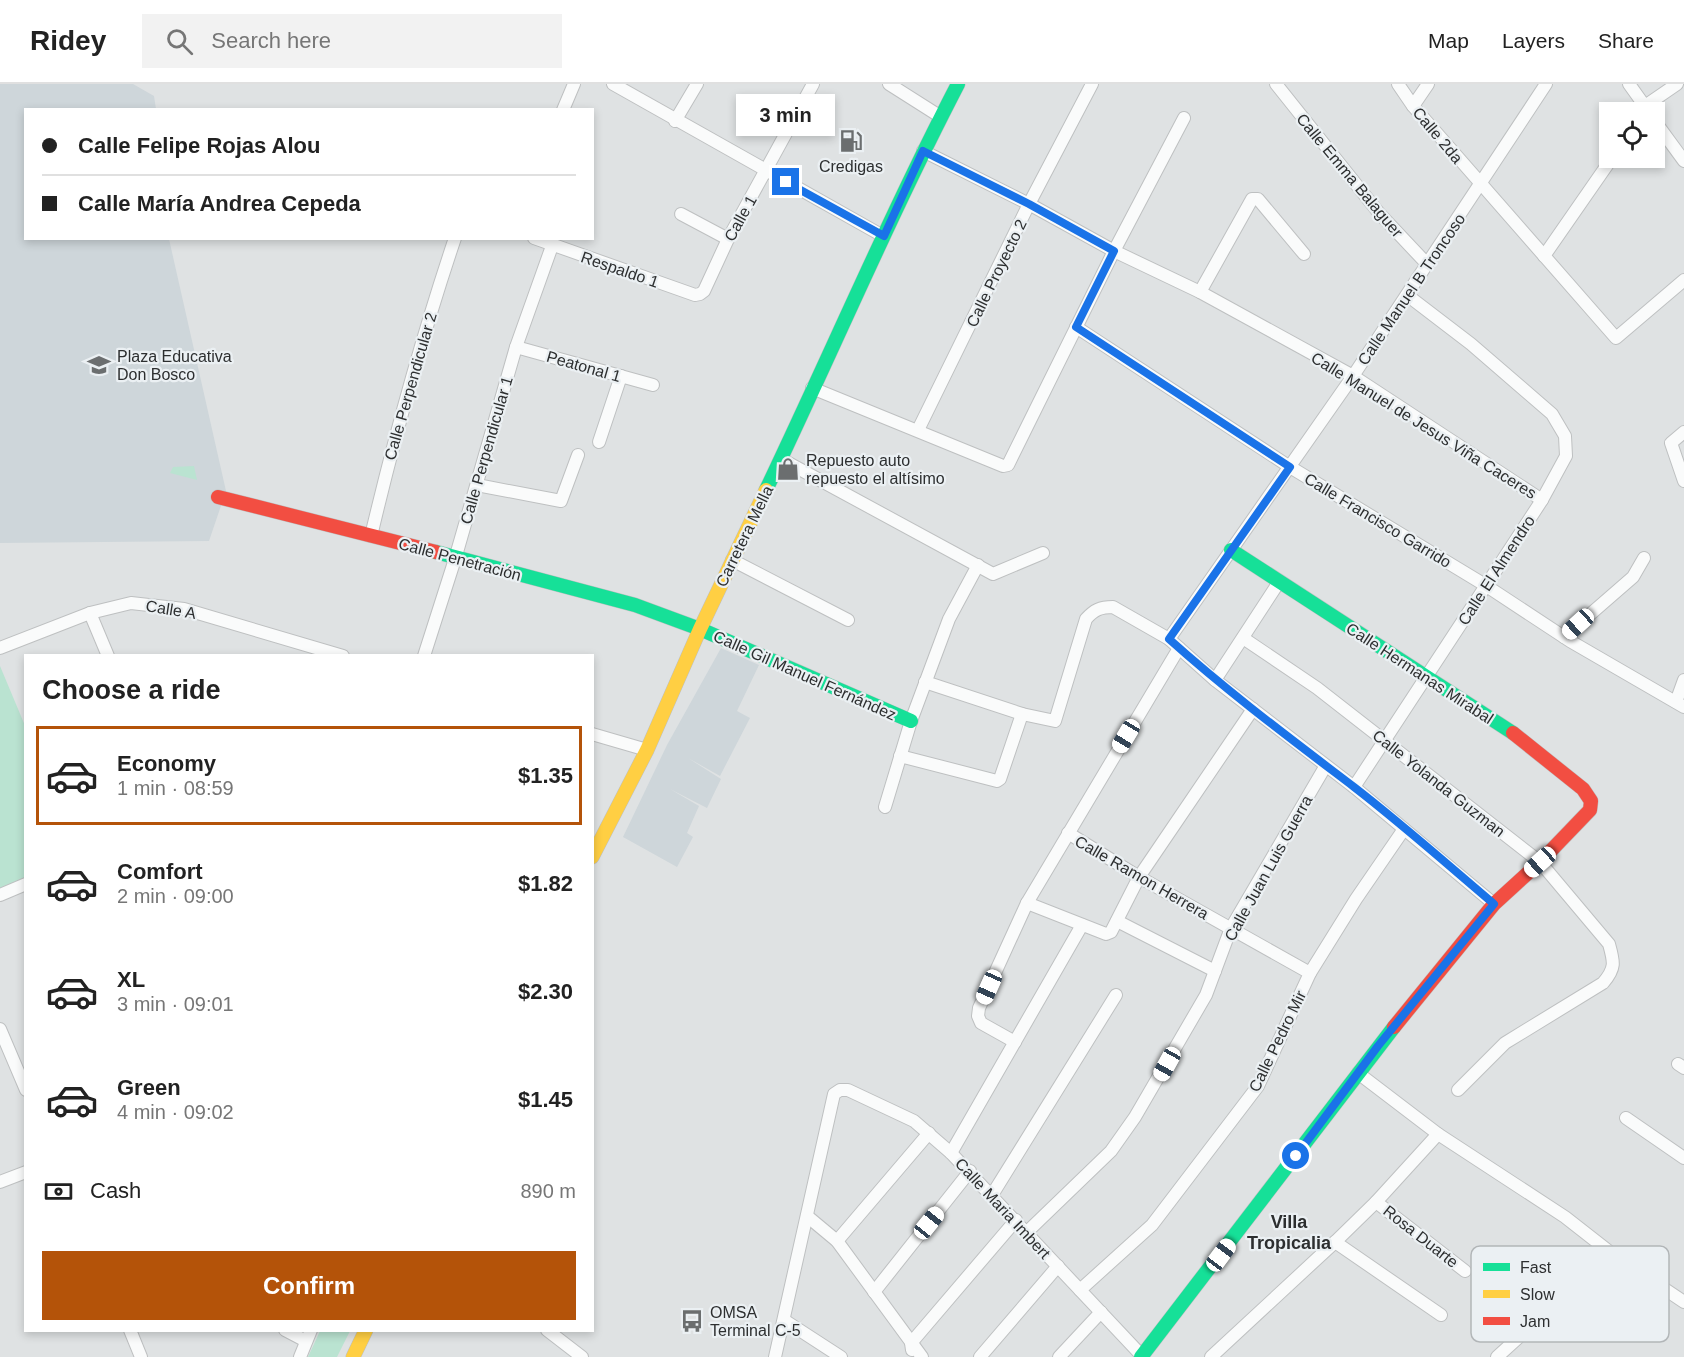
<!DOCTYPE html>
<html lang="en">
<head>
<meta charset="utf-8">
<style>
	body { margin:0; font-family:Helvetica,sans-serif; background:#f2f2f2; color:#222; height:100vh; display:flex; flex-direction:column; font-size:22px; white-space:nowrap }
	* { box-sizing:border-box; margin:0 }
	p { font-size:20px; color:#767676 }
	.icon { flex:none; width:33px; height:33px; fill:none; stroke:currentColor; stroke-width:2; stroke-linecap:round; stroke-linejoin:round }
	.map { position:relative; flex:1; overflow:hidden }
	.sheet { position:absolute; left:24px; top:570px; width:570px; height:678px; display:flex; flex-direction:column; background:#fff; border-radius:0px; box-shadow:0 3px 9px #0003 }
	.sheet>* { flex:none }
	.top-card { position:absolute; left:24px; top:24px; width:570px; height:132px; border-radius:0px; box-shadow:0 3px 9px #0003; display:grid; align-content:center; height:132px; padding:0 18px; background:#fff }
	.tools { position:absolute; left:1599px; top:18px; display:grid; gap:12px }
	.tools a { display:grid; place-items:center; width:66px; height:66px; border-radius:0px; background:#fff; box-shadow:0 3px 9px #0003; font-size:30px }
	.end { position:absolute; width:27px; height:27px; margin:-14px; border:8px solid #1a73e8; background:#fff; box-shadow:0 0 0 3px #fff }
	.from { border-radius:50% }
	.bubble { position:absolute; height:42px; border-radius:0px; background:#fff; box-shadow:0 3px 9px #0003; font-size:20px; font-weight:800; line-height:42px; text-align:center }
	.car { position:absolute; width:18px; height:36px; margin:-18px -9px; border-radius:8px; box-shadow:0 0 4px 2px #0007; background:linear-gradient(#fff 24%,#345 0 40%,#fff 0 76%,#345 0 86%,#fff 0) }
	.top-card b { display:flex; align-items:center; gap:21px; height:57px; font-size:22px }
	.top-card b+b { border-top:2px solid #e0e0e0 }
	.top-card i { width:15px; height:15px; background:#222 }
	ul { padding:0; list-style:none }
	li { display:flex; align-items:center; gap:18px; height:99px; margin:0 12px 9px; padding:0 6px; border:3px solid transparent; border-radius:0px }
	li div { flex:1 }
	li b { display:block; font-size:22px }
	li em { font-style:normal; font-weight:800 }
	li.current { border-color:#b45309 }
	li>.icon { width:54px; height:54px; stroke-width:1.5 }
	h2 { padding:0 18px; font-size:27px; line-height:72px }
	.pay { display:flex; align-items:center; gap:15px; height:66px; padding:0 18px; font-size:22px }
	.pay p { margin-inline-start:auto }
	.primary-button { display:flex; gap:12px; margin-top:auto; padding:12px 18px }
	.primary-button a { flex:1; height:69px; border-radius:0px; background:#b45309; color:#fff; font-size:24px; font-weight:800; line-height:69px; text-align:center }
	header { display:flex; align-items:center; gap:36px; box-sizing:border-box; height:84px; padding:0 30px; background:#fff; border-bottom:2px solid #e0e0e0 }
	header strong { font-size:28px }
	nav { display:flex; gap:33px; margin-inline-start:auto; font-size:21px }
	.search { width:420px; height:54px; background:#f2f2f2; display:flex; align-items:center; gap:15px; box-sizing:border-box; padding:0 21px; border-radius:0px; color:#767676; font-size:22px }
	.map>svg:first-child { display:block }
	.built { fill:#ced6da }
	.green { fill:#bae3d1 }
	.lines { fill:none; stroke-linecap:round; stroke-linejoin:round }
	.street-casing { stroke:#bec0c1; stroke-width:14 }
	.fast-casing { stroke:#bec0c1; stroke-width:15 }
	.slow-casing { stroke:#bec0c1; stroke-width:15 }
	.jam-casing { stroke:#bec0c1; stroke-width:15 }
	.street { stroke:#fafbfb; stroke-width:12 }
	.fast { stroke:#16e098; stroke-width:14 }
	.slow { stroke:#ffcf43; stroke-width:14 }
	.jam { stroke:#f24e42; stroke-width:14 }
	.route { stroke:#1a73e8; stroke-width:8 }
	.labels { text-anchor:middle; stroke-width:4.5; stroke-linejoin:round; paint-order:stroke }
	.street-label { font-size:16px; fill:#2d2f30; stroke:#ebf0f3 }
	.poi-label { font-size:16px; fill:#2d2f30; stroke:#ebf0f3; text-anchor:start }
	.neighbourhood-label { font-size:18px; font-weight:bold; fill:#2d2f30; stroke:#ebf0f3 }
	.key { fill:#ebf0f3; stroke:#b2b6b8; stroke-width:1.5 }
	.key-label { font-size:16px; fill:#2d2f30 }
</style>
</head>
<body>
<header>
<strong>Ridey</strong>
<div class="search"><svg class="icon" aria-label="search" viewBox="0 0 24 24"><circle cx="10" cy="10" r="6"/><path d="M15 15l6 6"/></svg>Search here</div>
<nav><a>Map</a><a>Layers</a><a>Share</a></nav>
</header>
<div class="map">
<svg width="1684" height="1273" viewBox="0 0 1684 1273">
	<rect width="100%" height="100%" fill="#dfe2e3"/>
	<g class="built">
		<polygon points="0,0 133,0 154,12 156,25 26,26 26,154 169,155 226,407 209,457 0,459"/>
		<polygon points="721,564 759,581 737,627 750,634 720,692 688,674 721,695 707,724 670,705 699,722 687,749 693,753 677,783 623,753 667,661"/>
	</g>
	<g class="green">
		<polygon points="194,382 197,396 170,389 173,383"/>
		<polygon points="0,582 26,644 25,794 0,805"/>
		<polygon points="320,1247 350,1247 337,1273 308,1273"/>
	</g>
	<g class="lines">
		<g class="street-casing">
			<g id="street">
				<polyline points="613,0 883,152"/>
				<polyline points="889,0 941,33"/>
				<polyline points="1276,0 1379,129 1427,180"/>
				<polyline points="1398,0 1413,22 1616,254 1684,196"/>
				<polyline points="1629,0 1649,28"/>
				<polyline points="1413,22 1428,0"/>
				<polyline points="563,26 574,0"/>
				<polyline points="1641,28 1645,22 1677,0"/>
				<polyline points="1654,36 1684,77"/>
				<polyline points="675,37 697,0"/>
				<polyline points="923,67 1029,120 1114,167 1200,208 1353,292 1542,416"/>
				<polyline points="681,130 728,155"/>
				<polyline points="534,154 695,211 700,210 704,207 728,155 813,0"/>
				<polyline points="1544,172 1612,74"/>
				<polyline points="1200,208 1252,115 1258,115 1304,170"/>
				<polyline points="1076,243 1290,383 1485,501 1570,557 1684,623"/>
				<polyline points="516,263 653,301"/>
				<polyline points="812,304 1003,382 1008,381 1114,167 1184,34"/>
				<polyline points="918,346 1029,120 1092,0"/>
				<polyline points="1684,348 1671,359 1684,397"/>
				<polyline points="599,358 621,292"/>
				<polyline points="781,375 993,490 1043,469"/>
				<polyline points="477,401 561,417 578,371"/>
				<path d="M371,452C395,351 422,252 455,154"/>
				<polyline points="732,476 848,536"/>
				<polyline points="90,529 108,572"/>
				<polyline points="1564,553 1633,493 1644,474"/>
				<path d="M1243,554L1317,604L1540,778L1609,860C1614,878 1616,884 1603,899L1505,959L1458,1006"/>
				<polyline points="1169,555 1353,292 1546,0"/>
				<polyline points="0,564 90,529 131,519 184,525 343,572"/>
				<polyline points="424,572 455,475 516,263 552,162"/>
				<polyline points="1215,596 1279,498"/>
				<path d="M925,598L1022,630L1055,637L1086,535C1094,526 1100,523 1113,523L1169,555L1215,596L1354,703L1494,820"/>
				<polyline points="1676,618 1684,596"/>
				<polyline points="592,650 647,666"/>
				<polyline points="900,672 997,697 1000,695 1022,630"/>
				<polyline points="1354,703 1542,416 1566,372 1565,352 1552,330 1471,260 1407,211"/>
				<polyline points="885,723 911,637 949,535 978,481"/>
				<polyline points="1068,749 1139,793 1310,889"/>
				<polyline points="0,811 26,800"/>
				<polyline points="1027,819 1106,850 1111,848 1139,793 1253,625"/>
				<polyline points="1117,837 1215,887"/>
				<polyline points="0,945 26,1006"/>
				<polyline points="1015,958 981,939 978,932 979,924 1027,819 1179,564"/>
				<polyline points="1678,980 1684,984"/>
				<polyline points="1358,989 1438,1050 1565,1133 1611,1169 1684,1218"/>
				<polyline points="1626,1034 1684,1074"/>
				<polyline points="951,1069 1082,841"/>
				<polyline points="0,1098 26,1088"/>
				<polyline points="992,1111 1116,911"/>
				<polyline points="1376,1118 1465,1187"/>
				<polyline points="807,1132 837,1157 922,1273"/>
				<polyline points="1027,1148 1111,1067 1135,1033 1206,911 1231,844 1325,683"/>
				<polyline points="837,1157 929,1049"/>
				<polyline points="1335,1158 1441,1231"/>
				<polyline points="1080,1206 1152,1141 1258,1002 1310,889 1356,815 1404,745"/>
				<polyline points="874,1208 970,1087"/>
				<polyline points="784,1236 841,1273"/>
				<polyline points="130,1246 141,1273"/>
				<polyline points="285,1246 306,1257"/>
				<polyline points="547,1246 582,1273"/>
				<polyline points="912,1266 911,1259 1016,1136"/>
				<polyline points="300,1273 311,1246"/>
				<polyline points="775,1273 834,1010 840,1006 848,1006 914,1037 951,1069 1143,1273"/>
				<polyline points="980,1273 1058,1182"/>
				<polyline points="1059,1273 1101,1228"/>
				<polyline points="1211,1273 1335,1158 1376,1118 1438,1050"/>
				<polyline points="1497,1273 1611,1169"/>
			</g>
		</g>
		<g class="fast-casing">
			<g id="fast">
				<path d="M766,406C831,270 889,133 958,0"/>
				<polyline points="1231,466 1513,649"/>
				<polyline points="436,468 635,521 700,545 911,637"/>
				<polyline points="1141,1273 1394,943"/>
			</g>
		</g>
		<g class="slow-casing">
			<g id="slow">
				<polyline points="592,773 647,666 700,545 766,406"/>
				<polyline points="353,1273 366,1246"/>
			</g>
		</g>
		<g class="jam-casing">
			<g id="jam">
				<polyline points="218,413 436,468"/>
				<polyline points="1394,943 1494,820 1540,778 1590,726 1591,717 1583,705 1513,649"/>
			</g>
		</g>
		<use href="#street" class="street"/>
		<use href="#fast" class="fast"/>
		<use href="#slow" class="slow"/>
		<use href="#jam" class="jam"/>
	</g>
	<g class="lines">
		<path class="route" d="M786,98L884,152L923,67L1029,120L1114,167L1076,243L1290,383L1169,555C1228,608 1291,655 1354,703C1402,740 1448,781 1494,820L1378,962L1296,1072"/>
	</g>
	<defs>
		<g id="fuel-bare" transform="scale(1.8)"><path d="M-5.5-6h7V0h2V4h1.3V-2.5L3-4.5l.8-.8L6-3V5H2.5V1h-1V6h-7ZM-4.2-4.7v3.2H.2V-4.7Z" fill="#6b6e6f" stroke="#ebf0f3" stroke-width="2.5" paint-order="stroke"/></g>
		<g id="school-bare" transform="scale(1.8)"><path d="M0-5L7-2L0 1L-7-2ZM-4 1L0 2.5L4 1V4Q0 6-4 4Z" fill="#6b6e6f" stroke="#ebf0f3" stroke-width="2.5" paint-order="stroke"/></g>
		<g id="shop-bare" transform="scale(1.8)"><path d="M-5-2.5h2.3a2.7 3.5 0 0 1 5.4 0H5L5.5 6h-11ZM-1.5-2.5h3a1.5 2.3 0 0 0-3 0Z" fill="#6b6e6f" stroke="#ebf0f3" stroke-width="2.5" paint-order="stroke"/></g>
		<g id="bus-bare" transform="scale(1.8)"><path d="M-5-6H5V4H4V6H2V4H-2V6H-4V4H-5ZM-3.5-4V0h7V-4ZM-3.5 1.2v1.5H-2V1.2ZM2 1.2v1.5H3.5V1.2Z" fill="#6b6e6f" stroke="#ebf0f3" stroke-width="2.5" paint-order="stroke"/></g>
	</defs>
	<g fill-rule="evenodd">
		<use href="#fuel-bare" x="851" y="57"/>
		<use href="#school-bare" x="99" y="281"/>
		<use href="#shop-bare" x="788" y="385"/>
		<use href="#bus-bare" x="692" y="1237"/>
	</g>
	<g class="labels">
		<g class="street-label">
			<text transform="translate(1438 51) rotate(50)" y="6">Calle 2da</text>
			<text transform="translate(1350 91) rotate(50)" y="6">Calle Emma Balaguer</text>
			<text transform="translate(740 134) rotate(-61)" y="6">Calle 1</text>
			<text transform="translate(620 185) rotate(19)" y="6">Respaldo 1</text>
			<text transform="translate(996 189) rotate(-64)" y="6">Calle Proyecto 2</text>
			<text transform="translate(1411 205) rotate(-56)" y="6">Calle Manuel B Troncoso</text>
			<text transform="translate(584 282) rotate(16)" y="6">Peatonal 1</text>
			<text transform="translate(410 302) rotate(-74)" y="6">Calle Perpendicular 2</text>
			<text transform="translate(1424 341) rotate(32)" y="6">Calle Manuel de Jesus Viña Caceres</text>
			<text transform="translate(486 366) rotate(-74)" y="6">Calle Perpendicular 1</text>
			<text transform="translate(1378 436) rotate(31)" y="6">Calle Francisco Garrido</text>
			<text transform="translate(744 452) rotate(-64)" y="6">Carretera Mella</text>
			<text transform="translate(460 475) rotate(15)" y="6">Calle Penetración</text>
			<text transform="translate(1496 486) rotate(-57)" y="6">Calle El Almendro</text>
			<text transform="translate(171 525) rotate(9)" y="6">Calle A</text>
			<text transform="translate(1420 589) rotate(33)" y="6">Calle Hermanas Mirabal</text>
			<text transform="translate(805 591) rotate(24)" y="6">Calle Gil Manuel Fernández</text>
			<text transform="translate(1439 699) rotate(38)" y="6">Calle Yolanda Guzman</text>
			<text transform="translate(1268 784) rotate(-61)" y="6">Calle Juan Luis Guerra</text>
			<text transform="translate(1142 793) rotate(30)" y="6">Calle Ramon Herrera</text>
			<text transform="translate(1277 957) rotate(-64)" y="6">Calle Pedro Mir</text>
			<text transform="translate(1003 1124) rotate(47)" y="6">Calle Maria Imbert</text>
			<text transform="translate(1421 1152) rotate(38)" y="6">Rosa Duarte</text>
		</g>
		<g class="poi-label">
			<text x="851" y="88" text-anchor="middle">Credigas</text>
			<text x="117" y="278">Plaza Educativa<tspan x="117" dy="18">Don Bosco</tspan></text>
			<text x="806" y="382">Repuesto auto<tspan x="806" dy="18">repuesto el altísimo</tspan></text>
			<text x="710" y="1234">OMSA<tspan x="710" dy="18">Terminal C-5</tspan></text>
		</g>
		<g class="neighbourhood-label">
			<text x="1289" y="1144">Villa<tspan x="1289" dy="21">Tropicalia</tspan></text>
		</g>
	</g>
	<rect x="1471" y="1162" width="198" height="96" rx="9" class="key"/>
	<rect x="1483" y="1179" width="27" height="8" fill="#16e098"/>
	<rect x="1483" y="1206" width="27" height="8" fill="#ffcf43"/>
	<rect x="1483" y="1233" width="27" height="8" fill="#f24e42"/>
	<g class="key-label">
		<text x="1520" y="1189">Fast</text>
		<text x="1520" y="1216">Slow</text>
		<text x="1520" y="1243">Jam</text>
	</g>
</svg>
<div class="tools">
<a><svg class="icon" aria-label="locate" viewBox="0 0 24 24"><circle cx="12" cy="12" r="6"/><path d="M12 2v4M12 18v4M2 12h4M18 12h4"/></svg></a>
</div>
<i class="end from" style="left:1296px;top:1072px"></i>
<i class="end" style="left:786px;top:98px"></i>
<div class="bubble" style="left:736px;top:10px;width:99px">3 min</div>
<i class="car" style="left:1578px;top:540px;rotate:228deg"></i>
<i class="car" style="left:1126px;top:652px;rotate:211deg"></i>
<i class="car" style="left:1540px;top:778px;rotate:228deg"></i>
<i class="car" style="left:989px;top:903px;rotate:204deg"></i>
<i class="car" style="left:1167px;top:980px;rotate:209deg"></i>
<i class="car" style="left:929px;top:1139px;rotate:39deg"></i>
<i class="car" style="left:1221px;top:1171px;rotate:37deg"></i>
<div class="top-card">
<b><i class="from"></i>Calle Felipe Rojas Alou</b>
<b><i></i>Calle María Andrea Cepeda</b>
</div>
<section class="sheet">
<h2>Choose a ride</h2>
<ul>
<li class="current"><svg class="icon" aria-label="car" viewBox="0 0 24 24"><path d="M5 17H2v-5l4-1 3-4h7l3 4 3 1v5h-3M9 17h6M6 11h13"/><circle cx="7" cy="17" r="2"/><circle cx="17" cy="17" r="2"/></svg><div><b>Economy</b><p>1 min · 08:59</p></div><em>$1.35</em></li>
<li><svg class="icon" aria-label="car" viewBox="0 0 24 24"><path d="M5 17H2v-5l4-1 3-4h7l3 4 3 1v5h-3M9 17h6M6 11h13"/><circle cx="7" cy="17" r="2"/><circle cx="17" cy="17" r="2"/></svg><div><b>Comfort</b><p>2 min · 09:00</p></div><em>$1.82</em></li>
<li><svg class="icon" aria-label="car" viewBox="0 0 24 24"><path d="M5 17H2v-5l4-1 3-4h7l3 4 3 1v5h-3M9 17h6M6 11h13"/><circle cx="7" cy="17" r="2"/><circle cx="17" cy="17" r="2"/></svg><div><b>XL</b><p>3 min · 09:01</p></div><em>$2.30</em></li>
<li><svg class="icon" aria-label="car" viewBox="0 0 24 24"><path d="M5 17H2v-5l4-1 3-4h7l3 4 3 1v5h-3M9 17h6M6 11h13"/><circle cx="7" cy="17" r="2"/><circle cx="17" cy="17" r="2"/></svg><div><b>Green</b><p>4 min · 09:02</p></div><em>$1.45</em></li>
</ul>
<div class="pay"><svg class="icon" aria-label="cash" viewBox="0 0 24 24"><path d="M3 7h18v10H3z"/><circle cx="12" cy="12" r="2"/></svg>Cash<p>890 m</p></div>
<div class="primary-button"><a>Confirm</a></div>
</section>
</div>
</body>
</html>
